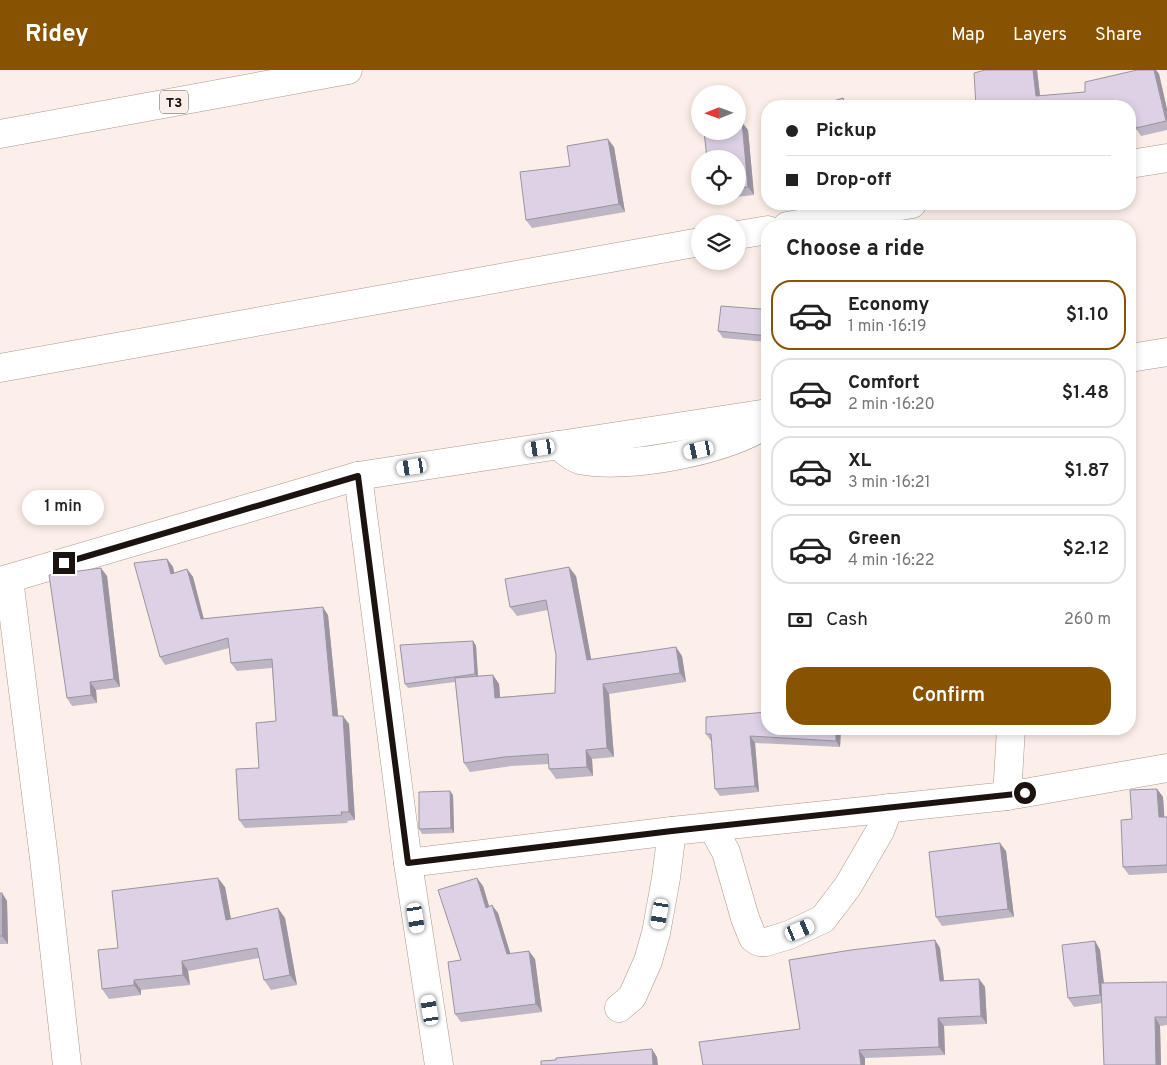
<!DOCTYPE html>
<html lang="en">
<head>
<meta charset="utf-8">
<style>
	body { margin:0; font-family:Overpass,sans-serif; background:#f2f2f2; color:#222; height:100vh; display:flex; flex-direction:column; font-size:19px; white-space:nowrap }
	* { box-sizing:border-box; margin:0 }
	p { font-size:16px; color:#767676 }
	.icon { flex:none; width:28px; height:28px; fill:none; stroke:currentColor; stroke-width:2; stroke-linecap:round; stroke-linejoin:round }
	.map { position:relative; flex:1; overflow:hidden }
	.panel { position:absolute; left:761px; top:150px; width:375px; height:515px; display:flex; flex-direction:column; background:#fff; border-radius:20px; box-shadow:0 2px 8px #0003 }
	.panel>* { flex:none }
	.banner { position:absolute; left:761px; top:30px; width:375px; height:110px; border-radius:20px; box-shadow:0 2px 8px #0003; display:grid; align-content:center; height:110px; padding:0 25px; background:#fff }
	.needle { width:32px; rotate:269deg }
	.tools { position:absolute; left:691px; top:15px; display:grid; gap:10px }
	.tools a { display:grid; place-items:center; width:55px; height:55px; border-radius:50%; background:#fff; box-shadow:0 2px 8px #0003; font-size:25px }
	.end { position:absolute; width:22px; height:22px; margin:-11px; border:6px solid #1a130f; background:#fff; box-shadow:0 0 0 2px #fff }
	.from { border-radius:50% }
	.bubble { position:absolute; height:35px; border-radius:18px; background:#fff; box-shadow:0 2px 8px #0003; font-size:16px; font-weight:600; line-height:35px; text-align:center }
	.car { position:absolute; width:15px; height:30px; margin:-15px -8px; border-radius:6px; box-shadow:0 0 4px 1px #0007; background:linear-gradient(#fff 24%,#345 0 40%,#fff 0 76%,#345 0 86%,#fff 0) }
	.banner b { display:flex; align-items:center; gap:18px; height:48px; font-size:19px }
	.banner b+b { border-top:1px solid #e0e0e0 }
	.banner i { width:12px; height:12px; background:#222 }
	ul { padding:0; list-style:none }
	li { display:flex; align-items:center; gap:15px; height:70px; margin:0 10px 8px; padding:0 15px; border:2px solid #e0e0e0; border-radius:20px }
	li div { flex:1 }
	li b { display:block; font-size:19px }
	li em { font-style:normal; font-weight:600 }
	li.active { border-color:#885300 }
	li>.icon { width:45px; height:45px; stroke-width:1.5 }
	h2 { padding:0 25px; font-size:22px; line-height:60px }
	.pay { display:flex; align-items:center; gap:12px; height:55px; padding:0 25px; font-size:19px }
	.pay p { margin-inline-start:auto }
	.action { display:flex; gap:10px; margin-top:auto; padding:10px 25px }
	.action a { flex:1; height:58px; border-radius:20px; background:#885300; color:#fff; font-size:20px; font-weight:600; line-height:58px; text-align:center }
	header { display:flex; align-items:center; gap:30px; box-sizing:border-box; height:70px; padding:0 25px; background:#885300; color:#fff }
	header strong { font-size:24px }
	nav { display:flex; gap:28px; margin-inline-start:auto; font-size:18px }
	.map>svg:first-child { display:block }
	.lines { fill:none; stroke-linecap:round; stroke-linejoin:round }
	.minor-casing { stroke:#ab978d; stroke-width:29 }
	.highway-casing { stroke:#ab978d; stroke-width:29 }
	.minor { stroke:#fff; stroke-width:28 }
	.highway { stroke:#fff; stroke-width:28 }
	.wall { fill:#beb5c5 }
	.shaded-wall { fill:#9b93a0 }
	.building { fill:#ddd2e5; stroke:#9b93a0 }
	.route { stroke:#1a130f; stroke-width:6 }
	.labels { text-anchor:middle; stroke-width:4; stroke-linejoin:round; paint-order:stroke }
	.shield { fill:#fceee8; stroke:#5e5550; stroke-width:1 }
	.shield-label { font-size:14px; font-weight:bold; fill:#1a130f }
</style>
</head>
<body>
<header>
<strong>Ridey</strong>
<nav><a>Map</a><a>Layers</a><a>Share</a></nav>
</header>
<div class="map">
<svg width="1167" height="995" viewBox="0 0 1167 995">
	<rect width="100%" height="100%" fill="#fceee8"/>
	<g class="lines">
		<g class="minor-casing">
			<g id="minor">
				<polyline points="1130,94 1167,88"/>
				<polyline points="787,156 912,134"/>
				<polyline points="738,165 768,160"/>
				<polyline points="1130,288 1167,282"/>
				<polyline points="0,298 700,172"/>
				<path d="M558,375C564,380 572,388 580,390C628,400 727,381 768,353"/>
				<polyline points="358,406 408,793 439,995"/>
				<polyline points="9,509 44,788 67,995"/>
				<polyline points="0,511 358,406 768,343"/>
				<polyline points="1007,726 1011,659"/>
				<polyline points="712,757 726,782 745,848 753,868 759,872 766,872 789,865 823,849 848,816 880,761 889,738"/>
				<polyline points="408,793 672,761 1007,726 1167,698"/>
				<polyline points="619,938 632,927 648,891 656,863 666,808 672,761"/>
			</g>
		</g>
		<g class="highway-casing">
			<polyline id="highway" points="0,64 348,0"/>
		</g>
		<use href="#minor" class="minor"/>
		<use href="#highway" class="highway"/>
	</g>
	<g class="wall">
		<polygon points="985,0 1037,0 1040,26 1085,22 1137,0 1156,0 1159,4 1167,39 1167,60 1141,66 1137,60 1130,61 1130,36 976,36"/>
		<polygon points="748,60 754,125 716,129 714,126 738,126 738,89"/>
		<polygon points="614,77 625,142 532,158 526,150 570,96"/>
		<polygon points="768,238 768,272 723,268 718,261 760,239"/>
		<polygon points="167,489 173,497 174,503 187,499 193,507 204,549 328,545 338,646 349,654 355,750 347,751 348,753 245,758 239,750 276,651 272,598 237,601 231,593 229,578 165,595 160,587"/>
		<polygon points="107,506 120,617 96,620 97,633 72,636 67,628"/>
		<polygon points="576,506 591,590 682,586 686,612 609,624 614,687 592,689 593,706 556,709 549,699 549,694 511,696 470,702 464,693 455,612 408,618 405,614 473,571 476,576 478,606 493,605 499,614 500,627 555,623 556,585 548,540 517,546 510,537"/>
		<polygon points="768,659 841,659 840,677 755,673 759,722 720,726 715,719 711,671 706,664"/>
		<polygon points="887,659 919,659 919,662 890,662"/>
		<polygon points="1157,719 1163,727 1164,747 1167,747 1167,803 1129,805 1123,797 1132,749"/>
		<polygon points="453,725 454,763 422,764 419,759"/>
		<polygon points="1006,781 1014,847 942,856 936,847"/>
		<polygon points="483,816 489,836 498,843 510,884 535,889 542,942 461,952 455,944 461,890"/>
		<polygon points="225,817 231,849 285,848 297,915 271,920 264,910 259,888 188,901 190,915 141,920 141,925 109,929 102,919 118,878"/>
		<polygon points="0,823 2,823 7,831 8,874 0,874"/>
		<polygon points="935,870 940,878 944,911 979,909 985,917 987,954 944,956 945,985 865,988 800,959"/>
		<polygon points="1095,871 1100,880 1104,913 1167,912 1167,955 1160,956 1161,995 1104,995 1102,933 1074,937 1068,928"/>
	</g>
	<g class="shaded-wall">
		<polygon points="1033,0 1037,0 1041,34 1036,26"/>
		<polygon points="1154,0 1156,0 1159,4 1167,39 1167,52"/>
		<polygon points="843,28 849,36 845,36"/>
		<polygon points="742,52 748,60 754,125 748,117"/>
		<polygon points="608,69 614,77 625,142 619,134"/>
		<polygon points="167,489 173,497 176,512 171,504"/>
		<polygon points="569,497 576,506 593,599 587,590"/>
		<polygon points="101,498 107,506 120,617 114,609"/>
		<polygon points="187,499 193,507 206,558 201,549"/>
		<polygon points="323,537 328,545 339,655 333,646"/>
		<polygon points="473,571 476,576 478,608 475,604"/>
		<polygon points="676,577 682,586 686,612 680,603"/>
		<polygon points="493,605 499,614 501,637 495,628"/>
		<polygon points="90,612 96,620 97,633 91,625"/>
		<polygon points="603,614 609,624 614,687 607,678"/>
		<polygon points="343,646 349,654 355,750 349,742"/>
		<polygon points="836,659 841,659 840,677 836,671"/>
		<polygon points="750,666 755,673 759,722 755,716"/>
		<polygon points="586,680 592,689 593,706 587,697"/>
		<polygon points="1157,719 1163,727 1165,755 1159,747"/>
		<polygon points="450,721 453,725 454,763 451,758"/>
		<polygon points="1000,773 1006,781 1014,847 1008,839"/>
		<polygon points="218,808 225,817 233,860 226,850"/>
		<polygon points="477,808 483,816 492,846 486,838"/>
		<polygon points="2,823 7,831 8,874 2,866"/>
		<polygon points="492,835 498,843 513,892 507,884"/>
		<polygon points="278,838 285,848 297,915 290,905"/>
		<polygon points="935,870 940,878 945,919 940,911"/>
		<polygon points="1095,871 1100,880 1106,933 1100,925"/>
		<polygon points="529,881 535,889 542,942 536,934"/>
		<polygon points="182,891 188,901 190,915 183,905"/>
		<polygon points="979,909 985,917 987,954 981,946"/>
		<polygon points="134,910 141,920 141,925 134,915"/>
		<polygon points="1155,947 1160,956 1161,995 1156,995"/>
		<polygon points="938,948 944,956 945,985 939,977"/>
		<polygon points="652,979 657,987 658,995 653,995"/>
		<polygon points="859,980 865,988 865,995 861,995"/>
	</g>
	<g class="building">
		<polygon points="985,0 1033,0 1036,26 1085,22 1085,12 1137,0 1154,0 1166,51 1136,58 1135,52 1130,53 1130,36 976,36 974,3"/>
		<polygon points="843,28 845,36 817,36"/>
		<polygon points="738,52 742,52 748,117 738,118 738,89 707,89 704,61 738,61"/>
		<polygon points="608,69 619,134 526,150 520,102 570,96 567,76"/>
		<polygon points="721,236 760,239 768,238 768,266 718,261"/>
		<polygon points="167,489 171,504 187,499 201,549 323,537 333,646 343,646 349,742 341,742 342,745 239,750 236,699 259,698 256,653 276,651 272,589 231,593 228,568 160,587 134,493"/>
		<polygon points="569,497 587,590 676,577 680,603 603,614 607,678 586,680 587,697 549,699 548,684 504,687 464,693 455,608 493,605 495,628 555,623 556,585 546,530 510,537 505,509"/>
		<polygon points="101,498 114,609 90,612 91,625 67,628 49,505"/>
		<polygon points="473,571 475,604 405,614 400,575"/>
		<polygon points="768,642 768,659 836,659 836,671 750,666 755,716 715,719 711,664 706,664 706,647"/>
		<polygon points="1157,719 1159,747 1167,747 1167,795 1123,797 1121,750 1132,749 1130,720"/>
		<polygon points="450,721 451,758 419,759 419,722"/>
		<polygon points="1000,773 1008,839 936,847 929,782"/>
		<polygon points="218,808 226,850 278,838 290,905 264,910 257,878 182,891 183,905 134,910 134,915 102,919 98,880 118,878 112,821"/>
		<polygon points="477,808 486,838 492,835 507,884 529,881 536,934 455,944 448,892 461,890 438,820"/>
		<rect x="0" y="823" width="2" height="43"/>
		<polygon points="935,870 940,911 979,909 981,946 938,948 939,977 859,980 861,995 703,995 699,972 800,959 789,890 851,880"/>
		<polygon points="1095,871 1100,925 1068,928 1062,875"/>
		<polygon points="1167,912 1167,947 1155,947 1156,995 1104,995 1101,913"/>
		<polygon points="652,979 653,995 541,995 541,991 556,990 556,988"/>
	</g>
	<g class="lines">
		<polyline class="route" points="64,493 358,406 408,793 672,761 1025,723"/>
	</g>
	<g class="labels">
		<rect class="shield" x="160" y="20.5" width="28" height="23" rx="4"/>
		<g class="shield-label">
			<text x="174" y="37">T3</text>
		</g>
	</g>
</svg>
<div class="tools">
<a><svg class="needle" viewBox="-14 -14 28 28"><path d="M0-13l5 13h-10z" fill="#e53935"/><path d="M0 13l5-13h-10z" fill="#767676"/></svg></a>
<a><svg class="icon" aria-label="locate" viewBox="0 0 24 24"><circle cx="12" cy="12" r="6"/><path d="M12 2v4M12 18v4M2 12h4M18 12h4"/></svg></a>
<a><svg class="icon" aria-label="layers" viewBox="0 0 24 24"><path d="M12 4l9 5-9 5-9-5zM3 14l9 5 9-5"/></svg></a>
</div>
<i class="end from" style="left:1025px;top:723px"></i>
<i class="end" style="left:64px;top:493px"></i>
<div class="bubble" style="left:22px;top:420px;width:82px">1 min</div>
<i class="car" style="left:540px;top:378px;rotate:261deg"></i>
<i class="car" style="left:699px;top:380px;rotate:258deg"></i>
<i class="car" style="left:412px;top:397px;rotate:261deg"></i>
<i class="car" style="left:660px;top:844px;rotate:190deg"></i>
<i class="car" style="left:416px;top:848px;rotate:171deg"></i>
<i class="car" style="left:800px;top:860px;rotate:67deg"></i>
<i class="car" style="left:430px;top:940px;rotate:351deg"></i>
<div class="banner">
<b><i class="from"></i>Pickup</b>
<b><i></i>Drop-off</b>
</div>
<section class="panel">
<h2>Choose a ride</h2>
<ul>
<li class="active"><svg class="icon" aria-label="car" viewBox="0 0 24 24"><path d="M5 17H2v-5l4-1 3-4h7l3 4 3 1v5h-3M9 17h6M6 11h13"/><circle cx="7" cy="17" r="2"/><circle cx="17" cy="17" r="2"/></svg><div><b>Economy</b><p>1 min · 16:19</p></div><em>$1.10</em></li>
<li><svg class="icon" aria-label="car" viewBox="0 0 24 24"><path d="M5 17H2v-5l4-1 3-4h7l3 4 3 1v5h-3M9 17h6M6 11h13"/><circle cx="7" cy="17" r="2"/><circle cx="17" cy="17" r="2"/></svg><div><b>Comfort</b><p>2 min · 16:20</p></div><em>$1.48</em></li>
<li><svg class="icon" aria-label="car" viewBox="0 0 24 24"><path d="M5 17H2v-5l4-1 3-4h7l3 4 3 1v5h-3M9 17h6M6 11h13"/><circle cx="7" cy="17" r="2"/><circle cx="17" cy="17" r="2"/></svg><div><b>XL</b><p>3 min · 16:21</p></div><em>$1.87</em></li>
<li><svg class="icon" aria-label="car" viewBox="0 0 24 24"><path d="M5 17H2v-5l4-1 3-4h7l3 4 3 1v5h-3M9 17h6M6 11h13"/><circle cx="7" cy="17" r="2"/><circle cx="17" cy="17" r="2"/></svg><div><b>Green</b><p>4 min · 16:22</p></div><em>$2.12</em></li>
</ul>
<div class="pay"><svg class="icon" aria-label="cash" viewBox="0 0 24 24"><path d="M3 7h18v10H3z"/><circle cx="12" cy="12" r="2"/></svg>Cash<p>260 m</p></div>
<div class="action"><a>Confirm</a></div>
</section>
</div>
</body>
</html>
